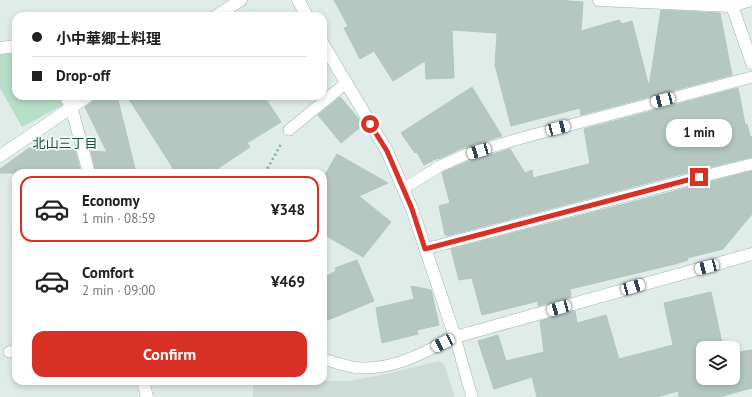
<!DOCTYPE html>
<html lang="en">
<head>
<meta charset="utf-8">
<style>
	body { margin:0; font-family:"PT Sans","Noto Sans JP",sans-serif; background:#f6f6f6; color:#202124; height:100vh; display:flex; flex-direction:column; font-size:15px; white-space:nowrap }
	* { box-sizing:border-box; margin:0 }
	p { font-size:13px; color:#757577 }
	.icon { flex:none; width:22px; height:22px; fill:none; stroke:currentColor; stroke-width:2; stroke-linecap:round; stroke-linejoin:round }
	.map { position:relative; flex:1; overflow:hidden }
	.sheet { position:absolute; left:12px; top:169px; width:315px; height:216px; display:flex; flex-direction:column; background:#fff; border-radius:12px; box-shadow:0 2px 6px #0003 }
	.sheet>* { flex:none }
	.top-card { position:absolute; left:12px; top:12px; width:315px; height:88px; border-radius:12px; box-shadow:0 2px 6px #0003; display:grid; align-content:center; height:88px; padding:0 20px; background:#fff }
	.fabs { position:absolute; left:696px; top:341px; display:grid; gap:8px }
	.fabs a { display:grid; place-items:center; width:44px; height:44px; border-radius:8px; background:#fff; box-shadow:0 2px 6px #0003; font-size:20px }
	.end { position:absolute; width:18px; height:18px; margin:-9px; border:5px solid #d93025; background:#fff; box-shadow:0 0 0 2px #fff }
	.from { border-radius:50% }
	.bubble { position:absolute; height:28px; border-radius:12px; background:#fff; box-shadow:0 2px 6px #0003; font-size:13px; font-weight:800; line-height:28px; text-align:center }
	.car { position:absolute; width:12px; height:24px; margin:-12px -6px; border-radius:5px; box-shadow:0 0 3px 1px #0007; background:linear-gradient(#fff 24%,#345 0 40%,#fff 0 76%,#345 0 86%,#fff 0) }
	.top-card b { display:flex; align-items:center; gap:14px; height:38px; font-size:15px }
	.top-card b+b { border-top:1px solid #e0e0e0 }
	.top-card i { width:10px; height:10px; background:#202124 }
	ul { padding:7px 0 0; list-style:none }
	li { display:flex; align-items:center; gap:12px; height:66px; margin:0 8px 6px; padding:0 12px; border:2px solid transparent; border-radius:12px }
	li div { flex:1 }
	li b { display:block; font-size:15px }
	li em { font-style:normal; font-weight:800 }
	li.current { border-color:#d93025 }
	li>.icon { width:36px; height:36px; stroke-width:1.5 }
	.primary-button { display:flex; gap:8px; margin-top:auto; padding:8px 20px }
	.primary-button a { flex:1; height:46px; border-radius:12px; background:#d93025; color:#fff; font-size:16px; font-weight:800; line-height:46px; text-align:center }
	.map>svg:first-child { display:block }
	.built { fill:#cedcd7 }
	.green { fill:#b7dec6 }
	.building { fill:#b5c7c1; stroke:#b2c6c0 }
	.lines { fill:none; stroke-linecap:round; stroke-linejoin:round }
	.lane-casing { stroke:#a3b4b0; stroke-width:12 }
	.street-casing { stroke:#a3b4b0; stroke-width:13 }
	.path { stroke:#7fb1a6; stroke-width:2.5; stroke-dasharray:2 3; stroke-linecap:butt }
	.lane { stroke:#fff; stroke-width:11 }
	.street { stroke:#fff; stroke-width:12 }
	.route { stroke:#d93025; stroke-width:5 }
	.labels { text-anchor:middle; stroke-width:3.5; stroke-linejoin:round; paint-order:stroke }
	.neighbourhood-label { font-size:13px; fill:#1b5048; stroke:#f1f8f5 }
</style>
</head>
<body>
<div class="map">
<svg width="752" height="397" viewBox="0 0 752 397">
	<rect width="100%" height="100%" fill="#e0ece8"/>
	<polygon class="built" points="439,361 444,364 455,397 253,397 253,381 349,381 386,374"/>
	<polygon class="green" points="16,51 16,96 58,96 63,105 22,127 0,88 0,53"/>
	<g class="building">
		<polygon points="334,0 556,0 583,2 581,31 619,20 622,24 632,21 649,87 661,10 720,13 732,75 581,115 580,108 511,126 495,65 497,33 452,30 454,78 426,79 425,61 393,81 374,51 360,59 344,28 348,26"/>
		<polygon points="472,87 502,136 465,147 438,159 438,158 424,165 417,152 415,153 401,133"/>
		<polygon points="738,88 745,124 747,124 750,136 752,137 752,157 670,177 447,236 447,234 445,235 439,206 450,203 442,173 443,172 469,161 510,149 525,173 532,170 533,178 589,164 589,163 590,163 584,129"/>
		<polygon points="100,96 117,96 136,173 96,173 91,151 107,152 85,107"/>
		<polygon points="127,96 264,96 281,122 247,143 250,147 211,173 176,173"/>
		<polygon points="340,97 358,118 363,125 341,143 318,115"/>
		<polygon points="29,148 75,150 81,173 0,173 0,169"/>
		<polygon points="337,154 388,183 359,196 391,222 363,257 323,234 323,178"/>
		<polygon points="752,171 752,214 723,249 687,258 688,260 675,264 570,289 571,297 538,306 538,301 482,315 472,278 459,280 451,249"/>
		<polygon points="357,260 374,301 323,322 323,278 336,271 335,268"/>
		<polygon points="411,286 431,290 439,325 417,330 418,334 382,343 376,308 414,299"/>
		<polygon points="711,292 723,348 703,348 703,378 733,378 733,353 752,350 752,388 719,397 679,397 678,391 657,397 537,397 532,377 494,389 478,341 498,335 506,361 544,352 540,321 575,311 577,323 606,315 619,359 673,345 664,303"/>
	</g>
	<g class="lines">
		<g class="lane-casing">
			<g id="lane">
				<polyline points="289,130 346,83"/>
				<polyline points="403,189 440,166 467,154 529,136 752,77"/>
				<polyline points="425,249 672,184 752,164"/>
				<polyline points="9,352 16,350"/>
				<path d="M323,359C335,362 350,368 362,368C396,369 425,352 455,337L472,397"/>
			</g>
		</g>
		<g class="street-casing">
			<g id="street">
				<polyline points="298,0 307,16"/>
				<polyline points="599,0 731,6 751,0"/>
				<polyline points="730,0 752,63"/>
				<polyline points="216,16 241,0"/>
				<polyline points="323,44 387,151 412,209 455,337 752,254"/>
				<polyline points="0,48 16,46"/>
				<polyline points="65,96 71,106 89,173"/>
				<polyline points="0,156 88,96"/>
				<polyline points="143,381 147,397"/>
			</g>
		</g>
		<polyline class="path" points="265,173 281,144"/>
		<use href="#lane" class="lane"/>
		<use href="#street" class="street"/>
	</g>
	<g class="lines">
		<polyline class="route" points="370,124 387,151 412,209 425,249 699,177"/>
	</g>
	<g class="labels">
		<g class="neighbourhood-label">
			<text x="65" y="148">北山三丁目</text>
		</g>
	</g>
</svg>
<div class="fabs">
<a><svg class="icon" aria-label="layers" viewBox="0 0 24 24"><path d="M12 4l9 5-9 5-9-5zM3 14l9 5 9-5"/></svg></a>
</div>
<i class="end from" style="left:370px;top:124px"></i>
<i class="end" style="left:699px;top:177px"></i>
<div class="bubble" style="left:666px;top:119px;width:66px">1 min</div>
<i class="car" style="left:663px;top:100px;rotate:255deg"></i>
<i class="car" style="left:558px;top:128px;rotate:75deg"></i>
<i class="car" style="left:479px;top:151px;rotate:253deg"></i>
<i class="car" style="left:707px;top:267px;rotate:255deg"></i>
<i class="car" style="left:633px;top:287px;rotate:74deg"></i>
<i class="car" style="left:559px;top:308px;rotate:254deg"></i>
<i class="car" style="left:443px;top:343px;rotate:243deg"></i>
<div class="top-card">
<b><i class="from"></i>小中華郷土料理</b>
<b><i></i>Drop-off</b>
</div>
<section class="sheet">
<ul>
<li class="current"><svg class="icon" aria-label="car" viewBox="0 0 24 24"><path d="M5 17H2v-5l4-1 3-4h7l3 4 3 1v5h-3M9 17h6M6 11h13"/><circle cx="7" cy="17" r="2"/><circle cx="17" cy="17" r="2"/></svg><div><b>Economy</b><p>1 min · 08:59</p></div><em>¥348</em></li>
<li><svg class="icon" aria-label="car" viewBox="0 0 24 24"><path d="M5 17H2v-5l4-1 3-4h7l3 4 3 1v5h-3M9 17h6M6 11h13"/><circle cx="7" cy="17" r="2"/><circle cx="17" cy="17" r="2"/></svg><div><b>Comfort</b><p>2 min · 09:00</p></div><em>¥469</em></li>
</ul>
<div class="primary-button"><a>Confirm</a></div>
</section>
</div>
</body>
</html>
